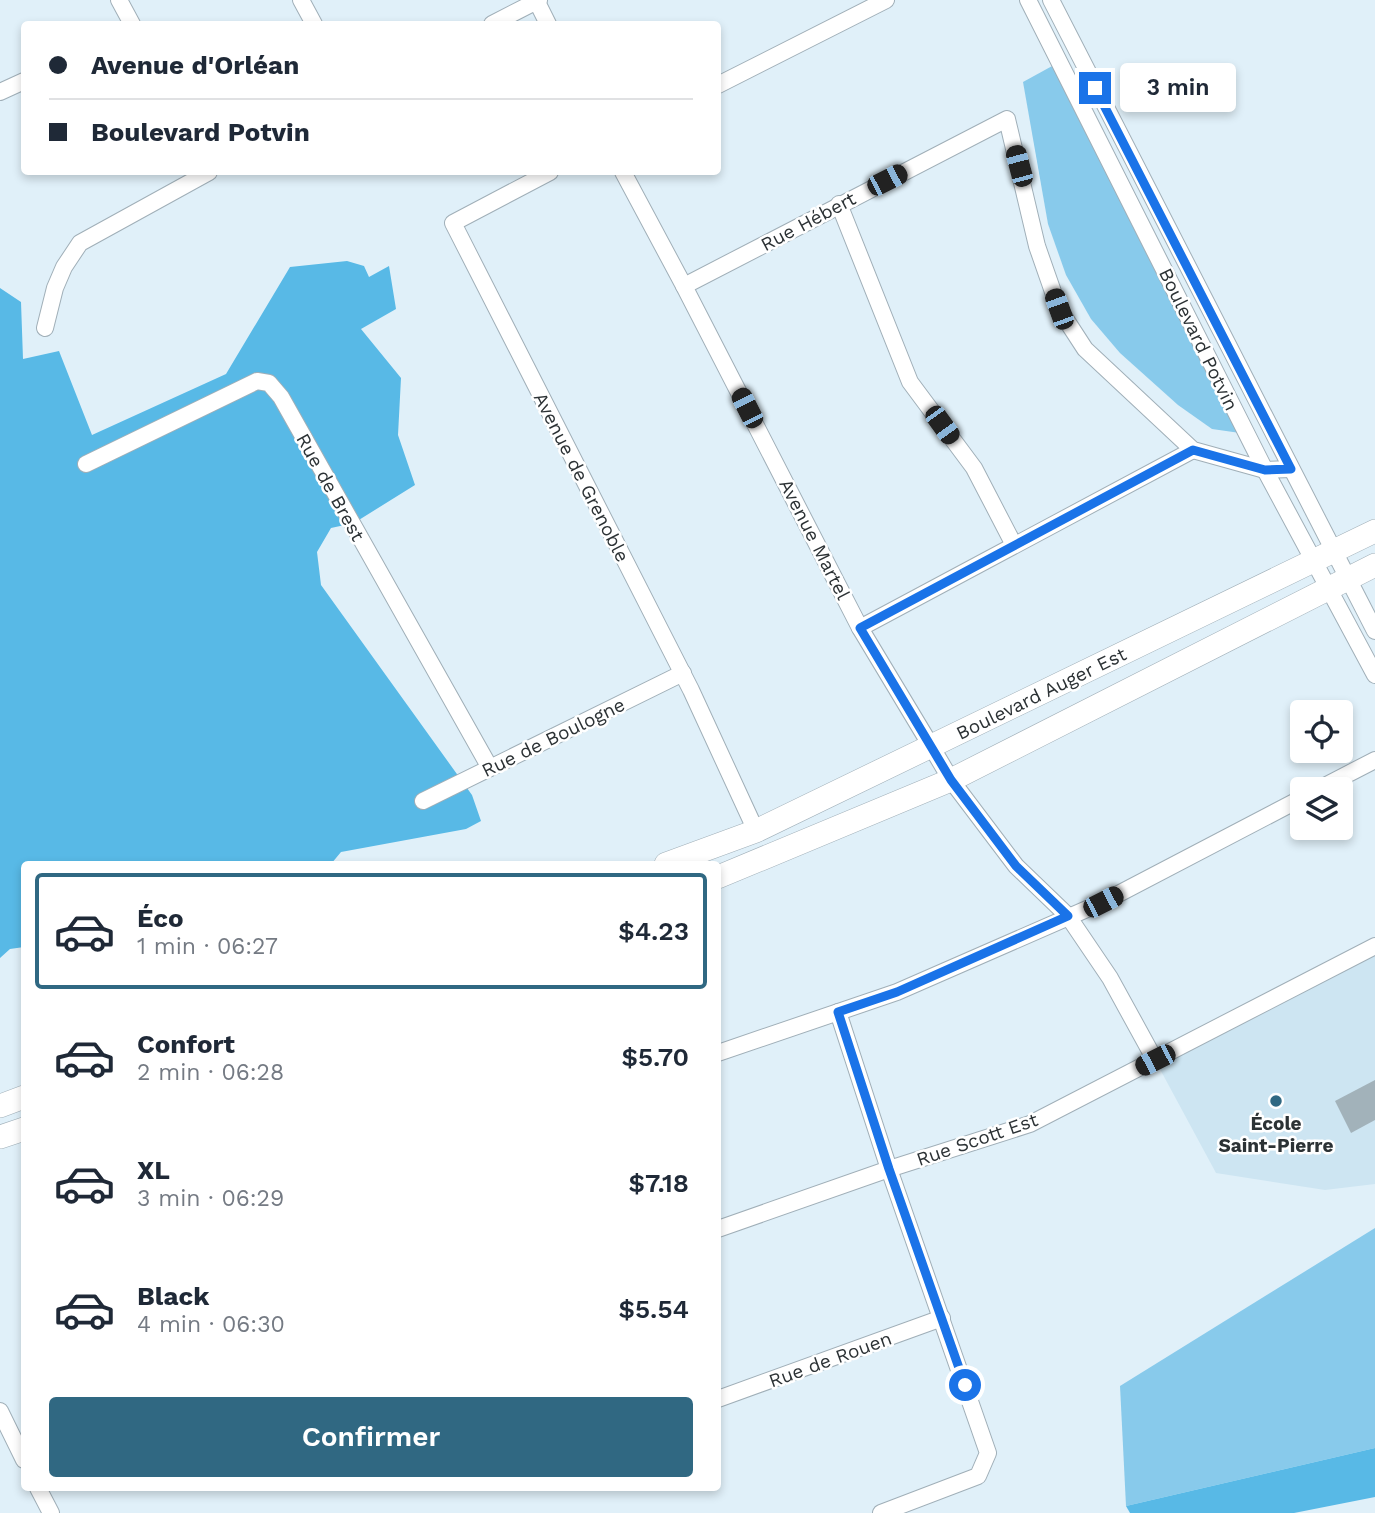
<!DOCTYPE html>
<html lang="fr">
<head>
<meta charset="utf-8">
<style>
	body { margin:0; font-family:"Work Sans",sans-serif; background:#f6f6f7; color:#1f2937; height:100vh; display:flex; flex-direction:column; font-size:26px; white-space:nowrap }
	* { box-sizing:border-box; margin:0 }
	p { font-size:23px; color:#747a83 }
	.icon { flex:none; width:38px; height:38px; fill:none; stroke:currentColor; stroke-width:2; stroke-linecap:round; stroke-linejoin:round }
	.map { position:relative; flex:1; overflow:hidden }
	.drawer { position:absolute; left:21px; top:861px; width:700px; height:630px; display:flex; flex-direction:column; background:#fff; border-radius:7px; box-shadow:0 4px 10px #0003 }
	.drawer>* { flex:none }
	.guide { position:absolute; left:21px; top:21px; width:700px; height:154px; border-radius:7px; box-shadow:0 4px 10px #0003; display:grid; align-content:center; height:154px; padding:0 28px; background:#fff }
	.buttons { position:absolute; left:1290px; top:700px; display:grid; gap:14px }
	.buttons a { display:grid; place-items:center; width:63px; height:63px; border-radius:7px; background:#fff; box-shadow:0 4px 10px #0003; font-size:35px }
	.end { position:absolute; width:32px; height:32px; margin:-16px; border:9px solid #1a73e8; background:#fff; box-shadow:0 0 0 4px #fff }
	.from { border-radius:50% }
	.bubble { position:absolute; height:49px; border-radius:7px; background:#fff; box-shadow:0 4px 10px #0003; font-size:23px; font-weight:600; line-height:49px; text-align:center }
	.car { position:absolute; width:21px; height:42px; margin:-21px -10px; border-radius:9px; box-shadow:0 0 5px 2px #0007; background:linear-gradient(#222 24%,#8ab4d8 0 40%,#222 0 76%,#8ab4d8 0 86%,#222 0) }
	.guide b { display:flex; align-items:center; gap:24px; height:66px; font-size:26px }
	.guide b+b { border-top:2px solid #e0e1e3 }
	.guide i { width:18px; height:18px; background:#1f2937 }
	ul { padding:12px 0 0; list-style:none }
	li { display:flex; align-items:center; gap:21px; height:116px; margin:0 14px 10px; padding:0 14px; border:4px solid transparent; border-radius:7px }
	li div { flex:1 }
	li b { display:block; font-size:26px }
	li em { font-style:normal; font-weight:600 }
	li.on { border-color:#306882 }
	li>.icon { width:63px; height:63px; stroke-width:1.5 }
	.primary-button { display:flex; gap:14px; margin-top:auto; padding:14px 28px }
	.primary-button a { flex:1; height:80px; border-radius:7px; background:#306882; color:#fff; font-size:28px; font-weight:600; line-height:80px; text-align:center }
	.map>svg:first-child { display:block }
	.built { fill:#cde5f2 }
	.green { fill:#88caeb }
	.forest { fill:#58b9e6 }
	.building { fill:#a2b2ba }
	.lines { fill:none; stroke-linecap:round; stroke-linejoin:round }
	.street-casing { stroke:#a0afb8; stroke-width:18 }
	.secondary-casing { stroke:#a0afb8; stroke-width:24 }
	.street { stroke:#fff; stroke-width:16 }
	.secondary { stroke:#fff; stroke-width:23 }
	.route { stroke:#1a73e8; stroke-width:9 }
	.poi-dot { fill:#306882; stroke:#fff; stroke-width:2.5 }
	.labels { text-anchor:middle; stroke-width:5; stroke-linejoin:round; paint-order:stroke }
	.street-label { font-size:19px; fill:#2c3235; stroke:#fff }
	.poi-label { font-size:19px; font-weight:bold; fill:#2c3235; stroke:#fff }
</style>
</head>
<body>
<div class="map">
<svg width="1375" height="1513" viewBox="0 0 1375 1513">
	<rect width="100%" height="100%" fill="#e0f0f9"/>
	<polygon class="built" points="1375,946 1375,1184 1325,1190 1216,1173 1155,1060"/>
	<g class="green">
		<polygon points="1054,65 1240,433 1212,429 1178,405 1120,353 1091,319 1066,275 1048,224 1023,82"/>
		<polygon points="1375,1228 1375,1448 1126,1506 1120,1386"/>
	</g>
	<g class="forest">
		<polygon points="347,261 364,266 369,277 389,266 396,309 361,329 401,378 398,435 415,485 354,523 331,528 317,552 321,585 472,795 481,821 466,829 341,852 331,864 24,864 24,947 10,949 0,958 0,288 21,302 23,359 59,351 92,435 226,374 290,267"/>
		<polygon points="1375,1448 1375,1497 1294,1513 1130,1513 1126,1506"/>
	</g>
	<polygon class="building" points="1375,1080 1375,1120 1351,1133 1335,1101"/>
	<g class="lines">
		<g class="street-casing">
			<g id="street">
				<polyline points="119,0 132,24"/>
				<polyline points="301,0 314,24"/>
				<polyline points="536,0 548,24"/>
				<polyline points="1028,0 1265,470 1375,675"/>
				<polyline points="1051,0 1375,631"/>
				<polyline points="492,24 539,0"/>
				<polyline points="718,85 886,0"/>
				<polyline points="0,92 24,81"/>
				<polyline points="550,172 453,223 691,690 756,831"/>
				<polyline points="623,172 684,286 860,628 931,746 951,780 1016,866 1068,916 1110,978 1155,1060"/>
				<polyline points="839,204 910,382 974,468 1014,545"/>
				<polyline points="684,286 1007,119 1037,246 1059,309 1085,349 1193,450 1265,470 1291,469"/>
				<polyline points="45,328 55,288 64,267 80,243 209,172"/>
				<polyline points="86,464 257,381 269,383 281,397 490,768"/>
				<polyline points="860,628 1193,450"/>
				<polyline points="1319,789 1375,760"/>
				<polyline points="423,801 683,673"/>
				<polyline points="838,1012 889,1169 988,1453 978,1476 881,1513"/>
				<polyline points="718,1053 897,992 1103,902 1302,798"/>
				<polyline points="718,1229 889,1169 1030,1124 1375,946"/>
				<polyline points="718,1399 942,1318"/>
				<polyline points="0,1411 24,1460"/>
				<polyline points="38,1488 51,1513"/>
			</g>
		</g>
		<g class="secondary-casing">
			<g id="secondary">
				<polyline points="666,864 756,831 1375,531"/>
				<polyline points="718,877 951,780 1375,565"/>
				<polyline points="0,1106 24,1097"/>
				<polyline points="0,1137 24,1129"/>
			</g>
		</g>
		<use href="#street" class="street"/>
		<use href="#secondary" class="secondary"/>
	</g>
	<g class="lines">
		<polyline class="route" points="965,1385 889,1169 838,1012 897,992 1068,916 1016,866 951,780 860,628 1193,450 1265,470 1291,469 1095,88"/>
	</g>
	<circle class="poi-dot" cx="1276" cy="1101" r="7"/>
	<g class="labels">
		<g class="street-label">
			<text transform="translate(808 221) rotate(-28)" y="7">Rue Hébert</text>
			<text transform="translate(1199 339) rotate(64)" y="7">Boulevard Potvin</text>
			<text transform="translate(582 477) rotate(63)" y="7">Avenue de Grenoble</text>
			<text transform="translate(331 487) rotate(61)" y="7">Rue de Brest</text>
			<text transform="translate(815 539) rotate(63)" y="7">Avenue Martel</text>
			<text transform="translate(1041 693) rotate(-26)" y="7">Boulevard Auger Est</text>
			<text transform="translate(553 737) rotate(-26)" y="7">Rue de Boulogne</text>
			<text transform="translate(977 1139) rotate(-19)" y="7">Rue Scott Est</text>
			<text transform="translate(830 1359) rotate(-20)" y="7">Rue de Rouen</text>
		</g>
		<g class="poi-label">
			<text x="1276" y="1130">École<tspan x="1276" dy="22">Saint-Pierre</tspan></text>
		</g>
	</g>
</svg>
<div class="buttons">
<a><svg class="icon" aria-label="locate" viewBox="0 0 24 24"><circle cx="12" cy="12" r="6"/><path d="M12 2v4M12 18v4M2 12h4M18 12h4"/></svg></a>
<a><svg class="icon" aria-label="layers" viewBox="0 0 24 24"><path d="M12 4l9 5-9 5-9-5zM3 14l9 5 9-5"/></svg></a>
</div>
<i class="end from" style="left:965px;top:1385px"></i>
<i class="end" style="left:1095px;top:88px"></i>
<div class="bubble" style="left:1120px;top:63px;width:116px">3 min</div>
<i class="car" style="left:1019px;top:166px;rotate:345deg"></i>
<i class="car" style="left:887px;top:180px;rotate:63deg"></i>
<i class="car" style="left:1059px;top:309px;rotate:340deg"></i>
<i class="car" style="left:747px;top:408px;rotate:333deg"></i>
<i class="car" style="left:942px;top:425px;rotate:144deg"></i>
<i class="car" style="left:1103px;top:902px;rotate:63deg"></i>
<i class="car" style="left:1155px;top:1060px;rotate:243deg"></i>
<div class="guide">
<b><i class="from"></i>Avenue d'Orléan</b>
<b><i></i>Boulevard Potvin</b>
</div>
<section class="drawer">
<ul>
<li class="on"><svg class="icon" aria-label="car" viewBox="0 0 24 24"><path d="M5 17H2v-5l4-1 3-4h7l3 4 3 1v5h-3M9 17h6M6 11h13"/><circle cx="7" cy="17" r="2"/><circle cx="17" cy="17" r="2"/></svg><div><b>Éco</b><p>1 min · 06:27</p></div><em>$4.23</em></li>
<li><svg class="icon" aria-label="car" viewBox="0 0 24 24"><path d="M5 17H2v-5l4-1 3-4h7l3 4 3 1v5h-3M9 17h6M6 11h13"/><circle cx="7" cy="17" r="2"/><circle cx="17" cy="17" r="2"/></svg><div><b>Confort</b><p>2 min · 06:28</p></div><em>$5.70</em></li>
<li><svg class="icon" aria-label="car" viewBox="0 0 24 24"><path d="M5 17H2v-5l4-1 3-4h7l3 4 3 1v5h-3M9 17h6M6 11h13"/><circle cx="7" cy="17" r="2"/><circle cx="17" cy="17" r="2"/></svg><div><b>XL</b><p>3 min · 06:29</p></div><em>$7.18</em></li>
<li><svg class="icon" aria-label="car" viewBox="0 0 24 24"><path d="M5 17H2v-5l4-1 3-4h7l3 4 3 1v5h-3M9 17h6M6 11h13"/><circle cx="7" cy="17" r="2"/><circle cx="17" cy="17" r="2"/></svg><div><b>Black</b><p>4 min · 06:30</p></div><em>$5.54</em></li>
</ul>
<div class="primary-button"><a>Confirmer</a></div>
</section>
</div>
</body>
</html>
